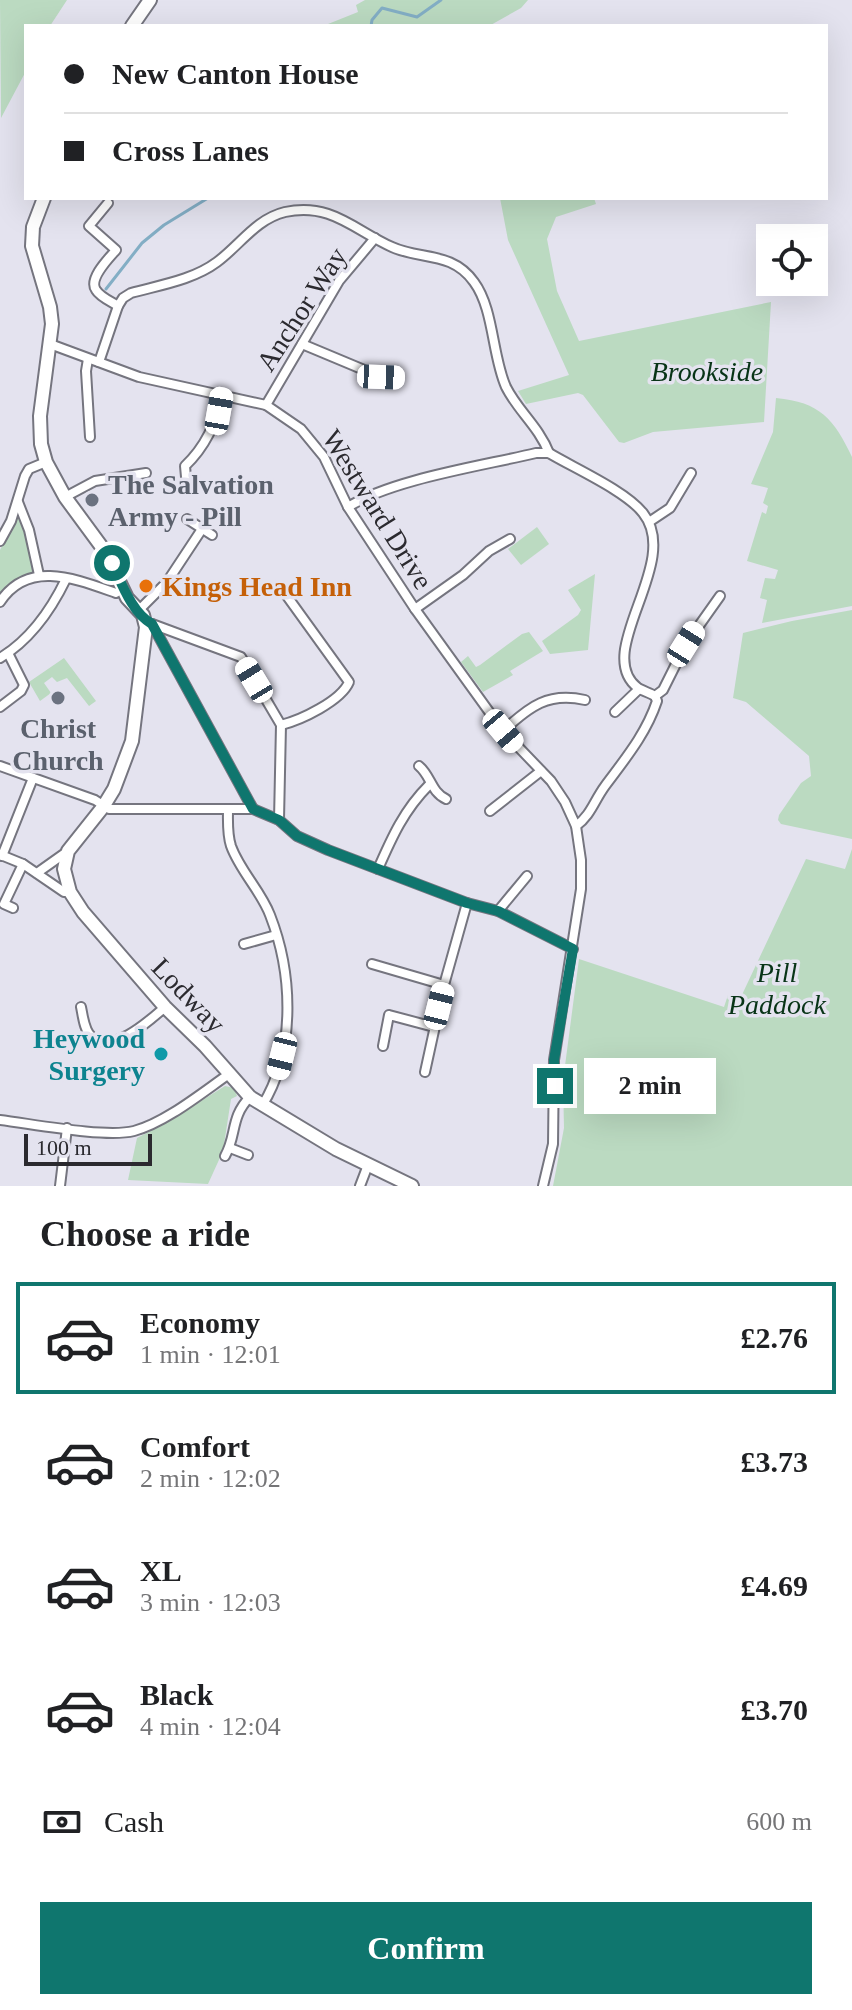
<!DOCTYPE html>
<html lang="en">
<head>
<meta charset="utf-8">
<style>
	body { margin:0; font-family:Georgia,serif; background:#f6f6f6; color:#202124; height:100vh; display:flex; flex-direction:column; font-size:30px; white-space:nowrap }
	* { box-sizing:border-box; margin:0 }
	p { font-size:26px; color:#757577 }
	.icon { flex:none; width:44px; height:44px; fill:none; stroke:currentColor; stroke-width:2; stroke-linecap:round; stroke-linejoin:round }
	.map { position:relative; height:1186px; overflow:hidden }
	.details { display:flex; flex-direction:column; background:#fff; flex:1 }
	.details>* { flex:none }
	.top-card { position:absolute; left:24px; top:24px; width:804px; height:176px; border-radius:0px; box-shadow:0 8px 32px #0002; display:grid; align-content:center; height:176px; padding:0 40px; background:#fff }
	.controls { position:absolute; left:756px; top:224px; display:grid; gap:16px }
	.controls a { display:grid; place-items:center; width:72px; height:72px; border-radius:0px; background:#fff; box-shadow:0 8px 32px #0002; font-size:40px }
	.scale { position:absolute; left:24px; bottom:20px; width:128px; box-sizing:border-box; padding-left:8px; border:4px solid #2b2a2f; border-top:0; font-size:22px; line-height:28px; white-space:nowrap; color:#2b2a2f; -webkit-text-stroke:6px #e4e3ef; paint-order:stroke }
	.end { position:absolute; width:36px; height:36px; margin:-18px; border:10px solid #0f766e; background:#fff; box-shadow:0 0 0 4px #fff }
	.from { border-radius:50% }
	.bubble { position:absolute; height:56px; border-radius:0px; background:#fff; box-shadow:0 8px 32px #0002; font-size:26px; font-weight:800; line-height:56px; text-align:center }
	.car { position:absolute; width:24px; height:48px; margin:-24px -12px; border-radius:10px; box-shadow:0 0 6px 2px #0007; background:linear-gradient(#fff 24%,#345 0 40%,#fff 0 76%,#345 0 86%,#fff 0) }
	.top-card b { display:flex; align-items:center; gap:28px; height:76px; font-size:30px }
	.top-card b+b { border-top:2px solid #e0e0e0 }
	.top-card i { width:20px; height:20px; background:#202124 }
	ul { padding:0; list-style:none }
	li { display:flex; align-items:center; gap:24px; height:112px; margin:0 16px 12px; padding:0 24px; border:4px solid transparent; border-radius:0px }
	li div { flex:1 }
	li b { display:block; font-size:30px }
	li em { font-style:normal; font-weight:800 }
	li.selected { border-color:#0f766e }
	li>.icon { width:72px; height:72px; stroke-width:1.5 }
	h2 { padding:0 40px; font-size:36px; line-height:96px }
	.pay { display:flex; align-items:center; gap:20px; height:88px; padding:0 40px; font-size:30px }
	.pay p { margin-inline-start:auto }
	.action { display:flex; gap:16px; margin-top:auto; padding:16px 40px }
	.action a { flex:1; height:92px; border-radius:0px; background:#0f766e; color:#fff; font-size:32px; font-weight:800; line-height:92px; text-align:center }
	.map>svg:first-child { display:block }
	.green { fill:#bbdac1 }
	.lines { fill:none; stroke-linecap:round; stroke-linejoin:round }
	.stream { stroke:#83aec5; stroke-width:3 }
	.street-casing { stroke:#75757f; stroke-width:12 }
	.secondary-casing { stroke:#75757f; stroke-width:16 }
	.street { stroke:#fff; stroke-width:8 }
	.secondary { stroke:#fff; stroke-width:12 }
	.route { stroke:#0f766e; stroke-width:10 }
	.worship-dot { fill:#6b7280; stroke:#e4e3ef; stroke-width:3 }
	.food-dot { fill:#e8710a; stroke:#e4e3ef; stroke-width:3 }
	.culture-dot { fill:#0f9aa8; stroke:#e4e3ef; stroke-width:3 }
	.labels { text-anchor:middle; stroke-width:7; stroke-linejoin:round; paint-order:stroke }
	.street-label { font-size:28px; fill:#2b2a2f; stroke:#e4e3ef }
	.park-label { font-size:28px; font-style:italic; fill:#083417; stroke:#e4e3ef }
	.worship-label { font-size:28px; font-weight:bold; fill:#5b616d; stroke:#e4e3ef; text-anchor:start }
	.food-label { font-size:28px; font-weight:bold; fill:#c56008; stroke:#e4e3ef; text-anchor:start }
	.culture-label { font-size:28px; font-weight:bold; fill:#0d838f; stroke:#e4e3ef; text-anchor:end }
</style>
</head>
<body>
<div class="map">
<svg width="852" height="1186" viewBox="0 0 852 1186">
	<rect width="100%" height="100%" fill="#e4e3ef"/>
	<g class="green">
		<polygon points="0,0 67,0 50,26 26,26 26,71 1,118"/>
		<polygon points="365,0 528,0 521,8 489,26 323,26 358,12 356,5"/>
		<polygon points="500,198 594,198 596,204 556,217 547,239 557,291 579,341 771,302 764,422 653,432 624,443 619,442 583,395 578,393 526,404 518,391 569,375 508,240"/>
		<path d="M776,398C820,402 834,419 852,457V606L762,623L767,600L760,598L765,578L775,579L778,570L747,561L762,512L766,514L768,506L763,503L768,488L751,484L773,432Z"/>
		<polygon points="20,516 35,564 31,574 20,579 0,596 0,550 16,519"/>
		<polygon points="537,527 549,544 521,565 508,549"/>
		<polygon points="595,574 588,650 550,654 542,641 578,615 581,610 568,590"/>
		<polygon points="852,610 852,839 781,824 778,820 779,815 801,783 811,776 809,756 746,702 733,698 743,633 792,621"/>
		<polygon points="529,632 543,651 510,671 513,675 483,692 461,662 468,656 476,667 480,665 522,634"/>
		<polygon points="64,658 96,701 89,706 67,678 57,682 52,677 44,683 51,693 40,701 29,682"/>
		<polygon points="852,849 852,1186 553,1186 564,1128 563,1081 579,959 724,1007 728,995 740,999 806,859 845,869"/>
		<polygon points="225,1086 234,1088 237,1096 231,1099 223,1151 208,1184 128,1180 137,1138 166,1123"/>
	</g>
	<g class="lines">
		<g class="stream">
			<polyline points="371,26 372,20 382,8 417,17 441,0"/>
			<polyline points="106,289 142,243 164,225 208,198"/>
		</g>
		<g class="street-casing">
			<g id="street">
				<path d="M108,203L89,226L116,250C109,258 88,279 96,290C100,297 112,302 118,306"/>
				<polyline points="50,344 139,377 266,405 301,429 324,457 348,507 415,609 503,731 551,781 565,802 576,826 581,860 581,889 554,1060 553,1144 543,1186"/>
				<polyline points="302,344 381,377 398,378"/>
				<polyline points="88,359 86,371 90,437"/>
				<path d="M99,362L118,306L123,298L131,293C160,285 193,280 217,262C240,245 256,219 285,212C331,202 354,230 392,247C420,260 452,251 474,282C494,309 492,356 506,387C518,411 539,427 549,453"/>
				<polyline points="266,405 339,281 375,238"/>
				<path d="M186,477L185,466C206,446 217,422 222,394"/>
				<polyline points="65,497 95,481 146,473"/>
				<polyline points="18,502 29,530 39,575"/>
				<path d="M348,507C393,479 482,466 536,453H549C574,468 626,491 643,513C683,563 591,652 638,688C643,691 650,693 655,696"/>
				<polyline points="187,519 212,535"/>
				<polyline points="649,522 670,508 691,473"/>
				<polyline points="0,541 11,521 25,476 29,469 46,462"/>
				<path d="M0,602C28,559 76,579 116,593"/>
				<polyline points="415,609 463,575 489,551 510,539"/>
				<polyline points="139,610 167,582 202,529"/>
				<polyline points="152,624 241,657 281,725 279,820"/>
				<polyline points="152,624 253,809"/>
				<path d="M0,658C30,640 51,610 66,579"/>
				<polyline points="655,696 663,690 686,644 720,596"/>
				<polyline points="0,707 21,691 24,685 8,653"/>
				<polyline points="615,712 639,689"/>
				<path d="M281,725C301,720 341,701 349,682L284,592"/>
				<path d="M503,731C530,706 548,692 585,700"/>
				<polyline points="0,766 95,800 109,809 253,809 279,820 297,836 328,850 467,903 498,911 573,949"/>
				<path d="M419,766C431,776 431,792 446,799"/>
				<path d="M228,809C228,821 227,834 231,846C240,871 261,891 270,915C293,974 296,1051 262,1106"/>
				<polyline points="490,811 541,771"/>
				<path d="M576,826C591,815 594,801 605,786C625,759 646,734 657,701L655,696"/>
				<polyline points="1,855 23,864 64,892 70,892"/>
				<polyline points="2,856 33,778"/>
				<path d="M378,869C392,837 404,810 429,785"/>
				<polyline points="37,873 68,851"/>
				<polyline points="13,908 4,904 23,864"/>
				<polyline points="498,911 527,876"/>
				<polyline points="244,944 276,935"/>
				<polyline points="372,964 444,985"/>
				<path d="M81,1007C83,1016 84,1031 92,1037C114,1054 150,1020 165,1007"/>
				<polyline points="383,1046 389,1015 434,1027"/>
				<polyline points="425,1072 444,985 467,903"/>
				<path d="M0,1120C33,1124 105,1138 134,1131C165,1123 203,1092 229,1074"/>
				<polyline points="230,1148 248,1155"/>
				<path d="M225,1156C237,1135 230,1117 250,1097"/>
				<polyline points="60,1186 67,1128"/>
				<polyline points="360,1186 368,1165"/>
			</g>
		</g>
		<g class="secondary-casing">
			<g id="secondary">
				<polyline points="132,26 150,0"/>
				<polyline points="44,198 33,227 32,246 50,307 52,324 40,416 41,444 46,462 65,497 104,550 127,598 143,615 146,627 132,741 114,789 103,807 68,851 64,869 70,892 83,912 165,1007 205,1046 250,1097 336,1149 412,1186"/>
			</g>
		</g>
		<use href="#street" class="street"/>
		<use href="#secondary" class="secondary"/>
	</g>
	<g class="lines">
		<path class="route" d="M112,563C122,584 132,613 152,624L253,809L279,820L297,836L328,850L467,903L498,911L573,949L554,1060L555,1086"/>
	</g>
	<g class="worship-dot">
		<circle cx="92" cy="500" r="8"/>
		<circle cx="58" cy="698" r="8"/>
	</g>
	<circle class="food-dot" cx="146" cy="586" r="8"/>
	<circle class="culture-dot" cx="161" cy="1054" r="8"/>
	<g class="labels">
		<g class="street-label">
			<text transform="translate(301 309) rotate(-57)" y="10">Anchor Way</text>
			<text transform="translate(378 509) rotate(58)" y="10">Westward Drive</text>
			<text transform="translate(189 995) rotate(46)" y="10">Lodway</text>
		</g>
		<g class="park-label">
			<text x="707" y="381">Brookside</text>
			<text x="777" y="982">Pill<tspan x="777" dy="32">Paddock</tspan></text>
		</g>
		<g class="worship-label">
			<text x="108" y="494">The Salvation<tspan x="108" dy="32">Army - Pill</tspan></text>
			<text x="58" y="738" text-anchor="middle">Christ<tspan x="58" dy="32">Church</tspan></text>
		</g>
		<g class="food-label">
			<text x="162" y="596">Kings Head Inn</text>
		</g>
		<g class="culture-label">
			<text x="145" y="1048">Heywood<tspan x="145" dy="32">Surgery</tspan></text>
		</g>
	</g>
</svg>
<div class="controls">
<a><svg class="icon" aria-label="locate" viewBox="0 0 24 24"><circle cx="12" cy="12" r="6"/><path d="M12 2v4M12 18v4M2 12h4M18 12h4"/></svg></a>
</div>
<div class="scale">100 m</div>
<i class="end from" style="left:112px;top:563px"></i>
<i class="end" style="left:555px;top:1086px"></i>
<div class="bubble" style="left:584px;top:1058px;width:132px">2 min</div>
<i class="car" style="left:381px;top:377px;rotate:92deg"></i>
<i class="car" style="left:219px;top:411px;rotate:10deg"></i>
<i class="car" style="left:686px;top:644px;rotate:32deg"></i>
<i class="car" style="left:254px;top:680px;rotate:329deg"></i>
<i class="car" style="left:503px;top:731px;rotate:140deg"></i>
<i class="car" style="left:439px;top:1006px;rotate:14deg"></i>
<i class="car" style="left:282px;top:1056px;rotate:194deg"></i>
<div class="top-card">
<b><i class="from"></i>New Canton House</b>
<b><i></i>Cross Lanes</b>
</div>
</div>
<section class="details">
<h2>Choose a ride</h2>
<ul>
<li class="selected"><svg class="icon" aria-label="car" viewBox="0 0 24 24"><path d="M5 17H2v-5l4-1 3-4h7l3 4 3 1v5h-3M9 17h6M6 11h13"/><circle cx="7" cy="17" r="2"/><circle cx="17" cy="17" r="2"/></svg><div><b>Economy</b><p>1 min · 12:01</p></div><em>£2.76</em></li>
<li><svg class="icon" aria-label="car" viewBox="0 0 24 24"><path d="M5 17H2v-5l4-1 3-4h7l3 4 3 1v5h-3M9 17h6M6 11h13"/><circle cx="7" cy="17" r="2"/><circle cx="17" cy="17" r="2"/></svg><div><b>Comfort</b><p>2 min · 12:02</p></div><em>£3.73</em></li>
<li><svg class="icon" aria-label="car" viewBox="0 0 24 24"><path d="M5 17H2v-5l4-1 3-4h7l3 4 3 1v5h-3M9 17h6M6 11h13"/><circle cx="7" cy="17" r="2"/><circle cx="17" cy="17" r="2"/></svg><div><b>XL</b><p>3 min · 12:03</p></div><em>£4.69</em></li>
<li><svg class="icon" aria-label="car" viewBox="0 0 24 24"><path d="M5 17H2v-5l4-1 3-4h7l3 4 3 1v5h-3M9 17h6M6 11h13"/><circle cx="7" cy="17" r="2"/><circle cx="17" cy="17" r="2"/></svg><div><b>Black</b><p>4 min · 12:04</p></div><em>£3.70</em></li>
</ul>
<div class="pay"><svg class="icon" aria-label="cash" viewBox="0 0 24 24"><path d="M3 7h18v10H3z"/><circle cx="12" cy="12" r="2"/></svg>Cash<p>600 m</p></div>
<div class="action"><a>Confirm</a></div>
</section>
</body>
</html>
